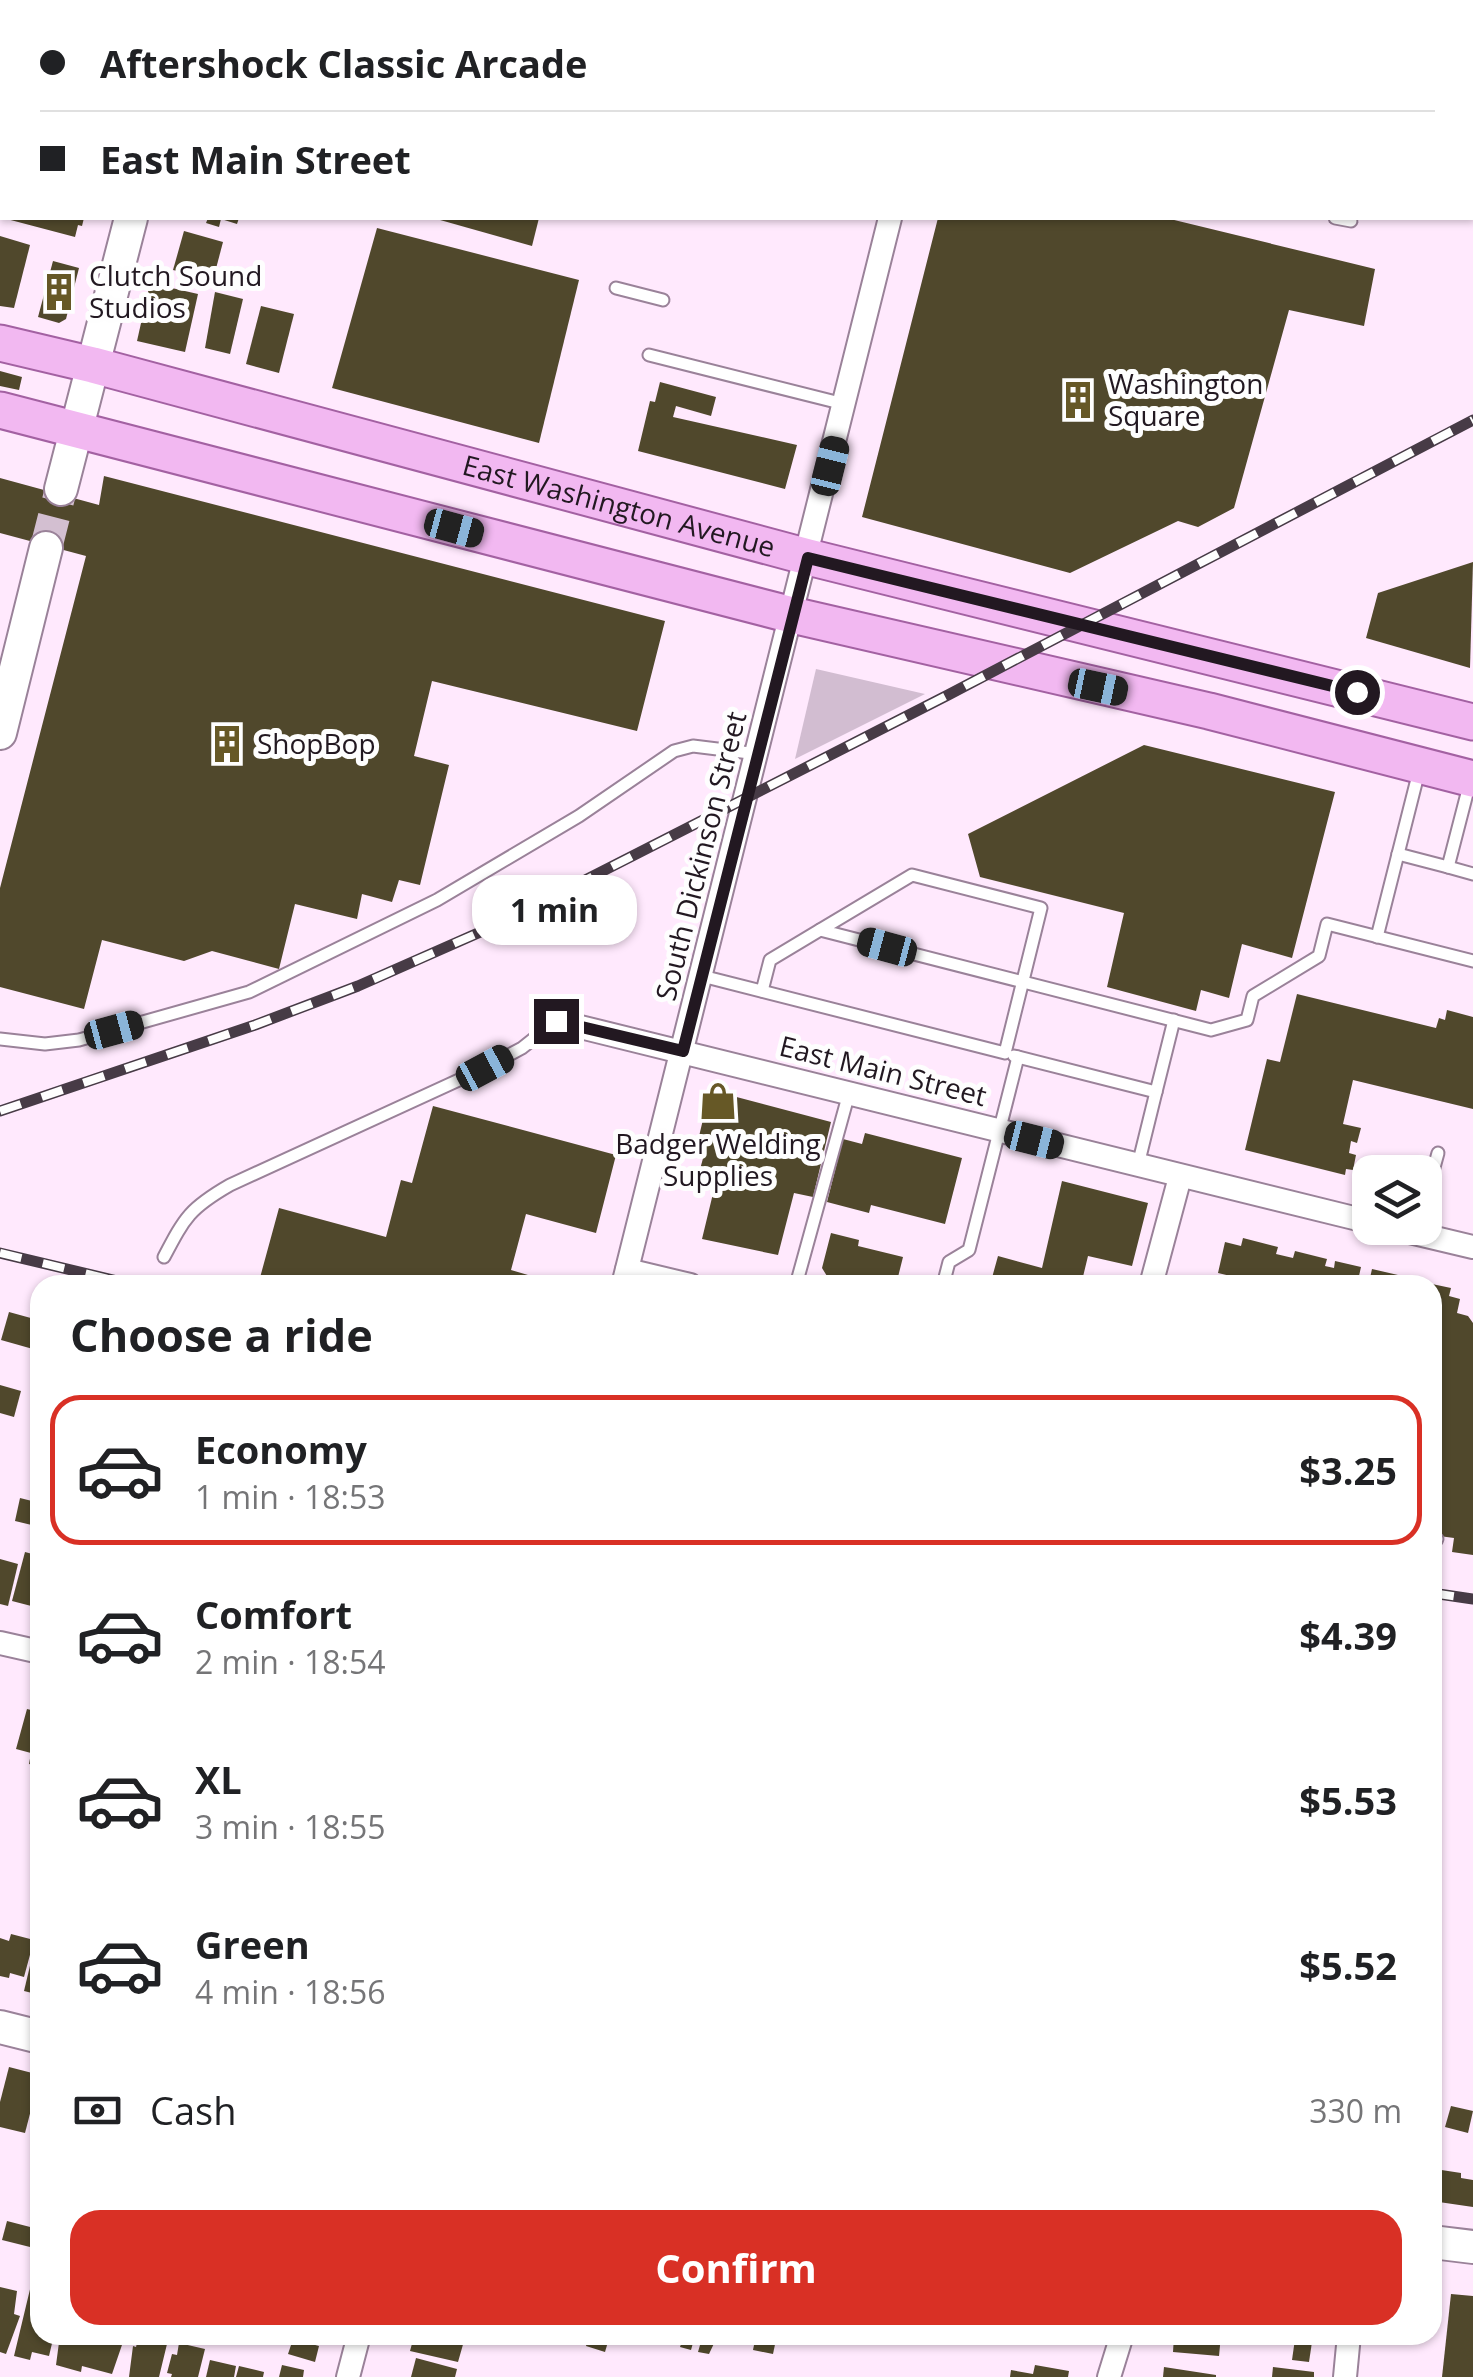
<!DOCTYPE html>
<html lang="en">
<head>
<meta charset="utf-8">
<style>
	body { margin:0; font-family:"Open Sans",sans-serif; background:#f6f6f6; color:#202124; height:100vh; display:flex; flex-direction:column; font-size:38px; white-space:nowrap }
	* { box-sizing:border-box; margin:0 }
	p { font-size:32px; color:#757577 }
	.icon { flex:none; width:55px; height:55px; fill:none; stroke:currentColor; stroke-width:2; stroke-linecap:round; stroke-linejoin:round }
	.map { position:relative; flex:1; overflow:hidden }
	.details { position:absolute; left:30px; top:1275px; width:1412px; height:1070px; display:flex; flex-direction:column; background:#fff; border-radius:30px; box-shadow:0 2px 8px #0004 }
	.details>* { flex:none }
	.hud { position:absolute; left:0px; top:0px; width:1475px; height:220px; box-shadow:0 2px 8px #0004; display:grid; align-content:center; height:220px; padding:0 40px; background:#fff }
	.fabs { position:absolute; left:1352px; top:1155px; display:grid; gap:20px }
	.fabs a { display:grid; place-items:center; width:90px; height:90px; border-radius:20px; background:#fff; box-shadow:0 2px 8px #0004; font-size:50px }
	.end { position:absolute; width:45px; height:45px; margin:-22px; border:12px solid #221821; background:#fff; box-shadow:0 0 0 5px #fff }
	.from { border-radius:50% }
	.bubble { position:absolute; height:70px; border-radius:30px; background:#fff; box-shadow:0 2px 8px #0004; font-size:32px; font-weight:700; line-height:70px; text-align:center }
	.car { position:absolute; width:30px; height:60px; margin:-30px -15px; border-radius:12px; box-shadow:0 0 8px 2px #0007; background:linear-gradient(#222 24%,#8ab4d8 0 40%,#222 0 76%,#8ab4d8 0 86%,#222 0) }
	.hud b { display:flex; align-items:center; gap:35px; height:95px; font-size:38px }
	.hud b+b { border-top:2px solid #e0e0e0 }
	.hud i { width:25px; height:25px; background:#202124 }
	ul { padding:0; list-style:none }
	li { display:flex; align-items:center; gap:30px; height:150px; margin:0 20px 15px; padding:0 20px; border:5px solid transparent; border-radius:30px }
	li div { flex:1 }
	li b { display:block; font-size:38px }
	li em { font-style:normal; font-weight:700 }
	li.on { border-color:#d93025 }
	li>.icon { width:90px; height:90px; stroke-width:1.5 }
	h2 { padding:0 40px; font-size:45px; line-height:120px }
	.pay { display:flex; align-items:center; gap:25px; height:110px; padding:0 40px; font-size:38px }
	.pay p { margin-inline-start:auto }
	.action { display:flex; gap:20px; margin-top:auto; padding:20px 40px }
	.action a { flex:1; height:115px; border-radius:30px; background:#d93025; color:#fff; font-size:40px; font-weight:700; line-height:115px; text-align:center }
	.map>svg:first-child { display:block }
	.green { fill:#d2bdd1 }
	.building { fill:#50482c }
	.lines { fill:none; stroke-linecap:round; stroke-linejoin:round }
	.secondary-tunnel { stroke:#d3bfd1; stroke-width:32; stroke-dasharray:32 16; stroke-linecap:butt }
	.lane-casing { stroke:#9a8299; stroke-width:15 }
	.street-casing { stroke:#9a8299; stroke-width:26 }
	.secondary-casing { stroke:#9a8299; stroke-width:36 }
	.primary-casing { stroke:#a361a2; stroke-width:39 }
	.lane { stroke:#fff; stroke-width:11 }
	.street { stroke:#fff; stroke-width:22 }
	.secondary { stroke:#fff; stroke-width:32 }
	.primary { stroke:#f2b8f1; stroke-width:35 }
	.rail-casing { stroke:#473b46; stroke-width:11 }
	.rail { stroke:#fefefe; stroke-width:8; stroke-dasharray:22; stroke-linecap:butt }
	.route { stroke:#221821; stroke-width:12 }
	.labels { text-anchor:middle; stroke-width:10; stroke-linejoin:round; paint-order:stroke }
	.poi-label { font-size:28px; fill:#221821; stroke:#fefefe; text-anchor:start }
	.street-label { font-size:28px; fill:#221821; stroke:#fefefe }
</style>
</head>
<body>
<div class="map">
<svg width="1473" height="2377" viewBox="0 0 1473 2377">
	<rect width="100%" height="100%" fill="#ffe9fd"/>
	<polygon class="green" points="816,669 925,694 795,759"/>
	<g class="building">
		<polygon points="3,218 84,218 82,226 78,225 75,237"/>
		<polygon points="208,218 239,218 237,224 221,219 219,227 206,223"/>
		<polygon points="433,218 539,218 532,246"/>
		<polygon points="938,218 1166,218 1375,269 1364,326 1289,310 1234,508 1198,527 1178,521 1070,573 862,517"/>
		<polygon points="377,228 579,280 539,443 332,388"/>
		<polygon points="184,231 223,242 213,280 173,270"/>
		<polygon points="0,236 30,245 14,308 0,306"/>
		<polygon points="53,261 79,268 66,319 59,323 38,317"/>
		<polygon points="150,283 198,294 185,352 137,341"/>
		<polygon points="215,292 243,299 230,354 205,348"/>
		<polygon points="261,306 294,314 279,373 246,364"/>
		<polygon points="0,371 22,377 19,390 0,386"/>
		<polygon points="660,382 716,397 711,416 676,406 673,417 797,445 785,489 638,451 650,401 655,402"/>
		<polygon points="104,476 665,621 637,731 432,681 414,756 449,765 420,885 399,880 392,902 362,894 357,919 295,904 279,969 212,951 184,961 102,940 84,1009 0,987 0,888 86,556 0,533 0,478 99,505"/>
		<polygon points="1473,562 1470,668 1366,638 1378,593"/>
		<polygon points="1144,745 1335,792 1292,958 1242,944 1229,998 1201,990 1196,1011 1107,987 1124,913 980,877 968,834"/>
		<polygon points="1297,994 1436,1028 1439,1018 1445,1020 1447,1010 1473,1017 1473,1109 1353,1080 1343,1124 1361,1128 1357,1143 1351,1141 1349,1153 1356,1155 1353,1170 1346,1169 1345,1175 1245,1150 1267,1059 1280,1062"/>
		<polygon points="710,1090 831,1122 813,1197 794,1193 778,1255 702,1239 717,1177 699,1173 705,1151 696,1149"/>
		<polygon points="433,1106 616,1155 596,1233 526,1214 511,1270 562,1285 258,1285 279,1208 386,1237 401,1180 412,1183"/>
		<polygon points="865,1133 962,1158 945,1224 871,1205 869,1213 827,1202 843,1139 862,1144"/>
		<polygon points="1062,1181 1148,1203 1132,1266 1088,1256 1081,1285 990,1285 998,1256 1042,1268"/>
		<polygon points="831,1233 859,1240 858,1246 903,1257 896,1285 845,1285 830,1281 822,1268"/>
		<polygon points="1243,1238 1278,1247 1276,1254 1293,1258 1295,1251 1327,1259 1325,1266 1334,1268 1335,1261 1361,1267 1359,1276 1370,1278 1372,1269 1398,1275 1396,1285 1237,1285 1239,1278 1218,1273 1225,1242 1241,1246"/>
		<polygon points="1432,1284 1451,1288 1449,1296 1460,1299 1457,1313 1468,1316 1473,1323 1473,1555 1452,1552 1454,1538 1432,1535 1432,1397 1436,1388 1432,1388"/>
		<polygon points="9,1312 38,1320 40,1351 1,1340"/>
		<polygon points="0,1385 21,1391 14,1417 0,1413"/>
		<polygon points="20,1498 40,1503 40,1527 15,1521"/>
		<polygon points="25,1552 40,1556 39,1608 12,1601"/>
		<polygon points="0,1559 18,1564 8,1606 0,1604"/>
		<polygon points="27,1709 35,1711 33,1718 40,1719 39,1766 29,1764 31,1753 16,1749"/>
		<polygon points="11,1934 34,1940 24,1977 10,1973 9,1978 0,1976 0,1938 9,1941"/>
		<polygon points="34,1949 40,1951 40,1995 24,1991"/>
		<polygon points="9,2067 40,2075 25,2133 0,2127 0,2102"/>
		<polygon points="1451,2106 1473,2111 1468,2133 1445,2127"/>
		<polygon points="1435,2169 1461,2173 1461,2178 1473,2180 1473,2207 1432,2201"/>
		<polygon points="7,2221 34,2228 30,2247 2,2240"/>
		<polygon points="32,2281 40,2283 40,2335 54,2335 49,2356 32,2352 30,2360 14,2356"/>
		<polygon points="0,2287 17,2291 14,2314 20,2316 6,2354 0,2352"/>
		<polygon points="1451,2294 1473,2296 1473,2377 1442,2377"/>
		<polygon points="60,2335 121,2335 120,2341 123,2342 112,2374 82,2366 81,2372 56,2365"/>
		<polygon points="139,2335 158,2338 158,2342 167,2344 159,2377 129,2377 133,2346 136,2347"/>
		<polygon points="423,2335 456,2335 455,2339 464,2341 458,2362 410,2351 413,2340 422,2342"/>
		<polygon points="589,2335 610,2335 605,2352 586,2346"/>
		<polygon points="678,2335 718,2335 709,2354 698,2352 700,2345 693,2343 691,2350 680,2347 682,2341 677,2339"/>
		<polygon points="756,2335 777,2335 773,2354 753,2350"/>
		<polygon points="1174,2335 1221,2335 1219,2356 1173,2352"/>
		<polygon points="293,2339 319,2346 315,2362 288,2354"/>
		<polygon points="1295,2339 1312,2342 1309,2362 1292,2360"/>
		<polygon points="179,2343 205,2349 198,2377 171,2377 172,2374 167,2373 172,2354 177,2355"/>
		<polygon points="416,2358 457,2369 455,2377 411,2377"/>
		<polygon points="210,2360 236,2366 234,2377 206,2377"/>
		<polygon points="282,2365 304,2370 303,2377 279,2377"/>
		<polygon points="1035,2365 1069,2371 1068,2377 1010,2377 1011,2370 1033,2374"/>
		<polygon points="239,2366 264,2372 263,2377 236,2377"/>
		<polygon points="1164,2367 1216,2375 1216,2377 1163,2377"/>
		<polygon points="1273,2367 1314,2372 1314,2377 1272,2377"/>
	</g>
	<g class="lines">
		<polyline class="secondary-tunnel" points="46,548 61,489"/>
		<g class="lane-casing">
			<g id="lane">
				<polyline points="1335,218 1351,221"/>
				<polyline points="616,288 663,300"/>
				<polyline points="649,355 844,404"/>
				<polyline points="1398,854 1448,867 1470,782"/>
				<polyline points="1448,867 1473,874"/>
				<polyline points="1377,937 1419,771"/>
				<polyline points="702,976 1005,1053 1041,908 912,875 820,930 1211,1030 1247,1020 1253,996 1319,956 1327,924 1473,961"/>
				<polyline points="762,991 770,960 820,930"/>
				<polyline points="0,1039 45,1044 79,1040 249,992 437,900 579,816 674,751 693,746 758,754"/>
				<polyline points="1014,1056 1156,1092 1138,1165"/>
				<polyline points="1156,1092 1174,1020"/>
				<polyline points="1425,1200 1438,1153"/>
				<path d="M164,1257C185,1217 190,1208 230,1185L485,1068L522,1048L556,1021"/>
				<polyline points="796,1285 849,1093"/>
				<polyline points="943,1285 949,1262 969,1250 1018,1057"/>
				<polyline points="1432,1547 1437,1539"/>
			</g>
		</g>
		<g class="street-casing">
			<g id="street">
				<polyline points="468,0 478,2"/>
				<polyline points="944,2 944,0"/>
				<polyline points="556,1021 1370,1222"/>
				<polyline points="1393,1228 1473,1247"/>
				<polyline points="627,1270 690,1285"/>
				<polyline points="623,1285 890,218"/>
				<polyline points="1151,1285 1180,1177"/>
				<polyline points="0,1643 40,1652"/>
				<polyline points="348,2377 359,2335"/>
				<polyline points="1109,2377 1122,2335"/>
				<polyline points="1345,2377 1349,2335"/>
			</g>
		</g>
		<g class="secondary-casing">
			<g id="secondary">
				<polyline points="188,2 188,0"/>
				<polyline points="61,489 131,218"/>
				<polyline points="0,733 46,548"/>
				<polyline points="0,2027 40,2037"/>
				<polyline points="1432,2242 1473,2247"/>
			</g>
		</g>
		<g class="primary-casing">
			<g id="primary">
				<path id="s1" d="M0,343L93,365L808,557L1473,722"/>
				<polyline points="0,410 792,615 1209,711 1473,779"/>
			</g>
		</g>
		<use href="#lane" class="lane"/>
		<use href="#street" class="street"/>
		<use href="#secondary" class="secondary"/>
		<use href="#primary" class="primary"/>
		<g class="rail-casing">
			<g id="rail">
				<polyline points="0,1111 255,1025 358,986 503,922 948,695 1473,420"/>
				<polyline points="0,1253 134,1285"/>
				<polyline points="1432,1593 1473,1599"/>
			</g>
		</g>
		<use href="#rail" class="rail"/>
	</g>
	<g class="lines">
		<polyline class="route" points="556,1021 683,1051 808,558 1357,692"/>
	</g>
	<defs>
		<g id="building-bare" transform="scale(3)"><path d="M-4-6H4V6H1V3H-1V6H-4ZM-2.5-4.3h1.7v1.8h-1.7ZM.8-4.3h1.7v1.8H.8ZM-2.5-1h1.7V.8h-1.7ZM.8-1h1.7V.8H.8Z" fill="#665826" stroke="#fefefe" stroke-width="2.5" paint-order="stroke"/></g>
		<g id="shop-bare" transform="scale(3)"><path d="M-5-2.5h2.3a2.7 3.5 0 0 1 5.4 0H5L5.5 6h-11ZM-1.5-2.5h3a1.5 2.3 0 0 0-3 0Z" fill="#665826" stroke="#fefefe" stroke-width="2.5" paint-order="stroke"/></g>
	</defs>
	<g fill-rule="evenodd">
		<use href="#building-bare" x="59" y="292"/>
		<use href="#building-bare" x="1078" y="400"/>
		<use href="#building-bare" x="227" y="744"/>
		<use href="#shop-bare" x="718" y="1101"/>
	</g>
	<g class="labels">
		<g class="poi-label">
			<text x="89" y="286">Clutch Sound<tspan x="89" dy="32">Studios</tspan></text>
			<text x="1108" y="394">Washington<tspan x="1108" dy="32">Square</tspan></text>
			<text x="257" y="754">ShopBop</text>
			<text x="718" y="1154" text-anchor="middle">Badger Welding<tspan x="718" dy="32">Supplies</tspan></text>
		</g>
		<g class="street-label">
			<text dy="10" stroke="none"><textPath href="#s1" startOffset="640">East Washington Avenue</textPath></text>
			<text transform="translate(701 856) rotate(-76)" y="10">South Dickinson Street</text>
			<text transform="translate(883 1071) rotate(14)" y="10">East Main Street</text>
		</g>
	</g>
</svg>
<div class="fabs">
<a><svg class="icon" aria-label="layers" viewBox="0 0 24 24"><path d="M12 4l9 5-9 5-9-5zM3 14l9 5 9-5"/></svg></a>
</div>
<i class="end from" style="left:1357px;top:692px"></i>
<i class="end" style="left:556px;top:1021px"></i>
<div class="bubble" style="left:472px;top:875px;width:165px">1 min</div>
<i class="car" style="left:830px;top:466px;rotate:14deg"></i>
<i class="car" style="left:454px;top:528px;rotate:105deg"></i>
<i class="car" style="left:1098px;top:687px;rotate:102deg"></i>
<i class="car" style="left:887px;top:947px;rotate:285deg"></i>
<i class="car" style="left:114px;top:1030px;rotate:75deg"></i>
<i class="car" style="left:485px;top:1068px;rotate:62deg"></i>
<i class="car" style="left:1034px;top:1140px;rotate:104deg"></i>
<div class="hud">
<b><i class="from"></i>Aftershock Classic Arcade</b>
<b><i></i>East Main Street</b>
</div>
<section class="details">
<h2>Choose a ride</h2>
<ul>
<li class="on"><svg class="icon" aria-label="car" viewBox="0 0 24 24"><path d="M5 17H2v-5l4-1 3-4h7l3 4 3 1v5h-3M9 17h6M6 11h13"/><circle cx="7" cy="17" r="2"/><circle cx="17" cy="17" r="2"/></svg><div><b>Economy</b><p>1 min · 18:53</p></div><em>$3.25</em></li>
<li><svg class="icon" aria-label="car" viewBox="0 0 24 24"><path d="M5 17H2v-5l4-1 3-4h7l3 4 3 1v5h-3M9 17h6M6 11h13"/><circle cx="7" cy="17" r="2"/><circle cx="17" cy="17" r="2"/></svg><div><b>Comfort</b><p>2 min · 18:54</p></div><em>$4.39</em></li>
<li><svg class="icon" aria-label="car" viewBox="0 0 24 24"><path d="M5 17H2v-5l4-1 3-4h7l3 4 3 1v5h-3M9 17h6M6 11h13"/><circle cx="7" cy="17" r="2"/><circle cx="17" cy="17" r="2"/></svg><div><b>XL</b><p>3 min · 18:55</p></div><em>$5.53</em></li>
<li><svg class="icon" aria-label="car" viewBox="0 0 24 24"><path d="M5 17H2v-5l4-1 3-4h7l3 4 3 1v5h-3M9 17h6M6 11h13"/><circle cx="7" cy="17" r="2"/><circle cx="17" cy="17" r="2"/></svg><div><b>Green</b><p>4 min · 18:56</p></div><em>$5.52</em></li>
</ul>
<div class="pay"><svg class="icon" aria-label="cash" viewBox="0 0 24 24"><path d="M3 7h18v10H3z"/><circle cx="12" cy="12" r="2"/></svg>Cash<p>330 m</p></div>
<div class="action"><a>Confirm</a></div>
</section>
</div>
</body>
</html>
